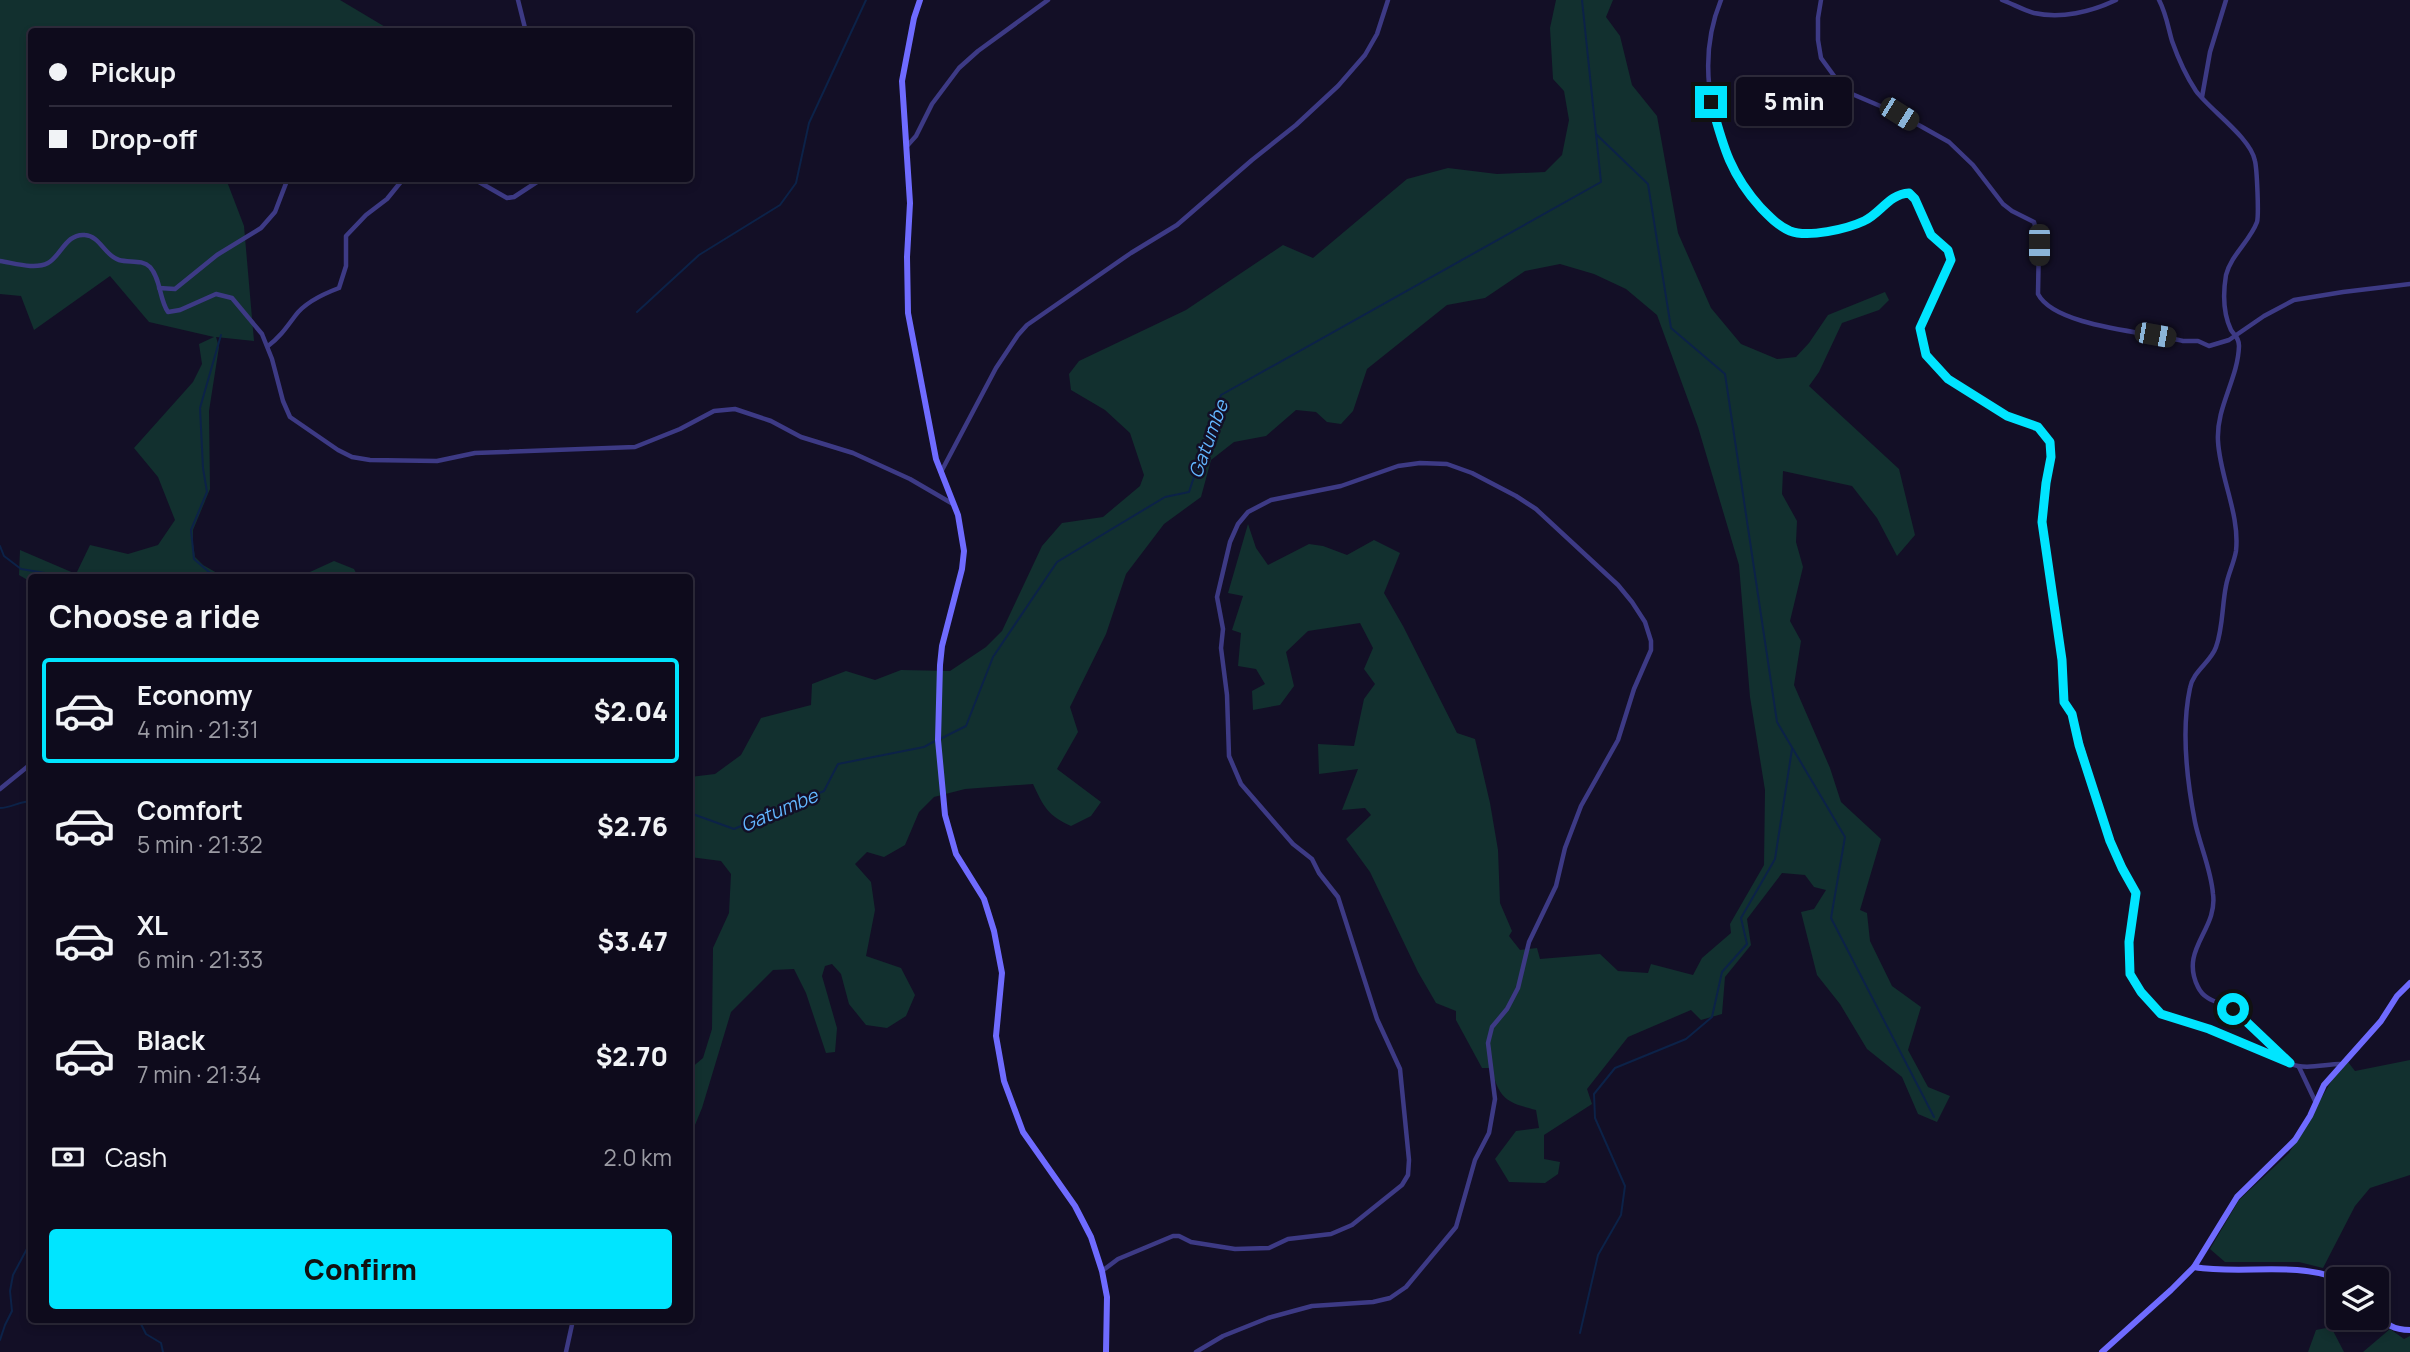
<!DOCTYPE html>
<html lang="en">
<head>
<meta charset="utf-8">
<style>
	body { margin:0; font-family:Manrope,sans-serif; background:#171425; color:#f1f3f6; height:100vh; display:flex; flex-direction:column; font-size:26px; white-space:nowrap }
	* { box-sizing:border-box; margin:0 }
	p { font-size:23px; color:#9b9ba3 }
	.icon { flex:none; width:38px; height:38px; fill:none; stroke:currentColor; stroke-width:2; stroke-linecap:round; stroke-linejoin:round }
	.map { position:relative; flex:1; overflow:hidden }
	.sheet { position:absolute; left:28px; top:574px; width:665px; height:749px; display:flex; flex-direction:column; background:#0e0b1c; border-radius:7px; box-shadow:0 4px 10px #0003,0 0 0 2px #2e2b3b }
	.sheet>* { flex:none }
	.banner { position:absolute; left:28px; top:28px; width:665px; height:154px; border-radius:7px; box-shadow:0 4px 10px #0003,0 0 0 2px #2e2b3b; display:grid; align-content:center; height:154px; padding:0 21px; background:#0e0b1c }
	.buttons { position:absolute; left:2326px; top:1267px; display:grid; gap:14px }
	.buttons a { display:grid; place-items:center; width:63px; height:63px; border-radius:7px; background:#0e0b1c; box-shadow:0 4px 10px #0003,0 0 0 2px #2e2b3b; font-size:35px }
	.end { position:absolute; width:32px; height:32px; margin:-16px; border:9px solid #00e5ff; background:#111; box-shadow:0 0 0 4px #111 }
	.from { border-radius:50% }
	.bubble { position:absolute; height:49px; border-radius:7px; background:#0e0b1c; box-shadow:0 4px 10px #0003,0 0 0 2px #2e2b3b; font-size:23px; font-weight:800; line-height:49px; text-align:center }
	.car { position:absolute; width:21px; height:42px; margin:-21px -10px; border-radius:9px; box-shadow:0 0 5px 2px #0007; background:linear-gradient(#222 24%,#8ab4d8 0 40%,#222 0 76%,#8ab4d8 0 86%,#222 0) }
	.banner b { display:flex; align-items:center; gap:24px; height:66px; font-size:26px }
	.banner b+b { border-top:2px solid #2e2b3b }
	.banner i { width:18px; height:18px; background:#f1f3f6 }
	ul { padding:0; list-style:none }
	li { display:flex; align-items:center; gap:21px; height:105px; margin:0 14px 10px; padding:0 7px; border:4px solid transparent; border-radius:7px }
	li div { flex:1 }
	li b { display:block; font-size:26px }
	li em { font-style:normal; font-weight:800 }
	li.selected { border-color:#00e5ff }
	li>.icon { width:63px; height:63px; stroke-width:1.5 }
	h2 { padding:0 21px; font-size:32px; line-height:84px }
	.pay { display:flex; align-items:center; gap:18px; height:77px; padding:0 21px; font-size:26px }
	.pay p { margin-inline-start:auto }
	.cta { display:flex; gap:14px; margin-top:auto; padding:14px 21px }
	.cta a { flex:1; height:80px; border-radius:7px; background:#00e5ff; color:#111; font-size:28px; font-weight:800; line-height:80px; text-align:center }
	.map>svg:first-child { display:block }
	.green { fill:#12302f }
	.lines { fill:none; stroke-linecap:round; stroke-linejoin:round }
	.stream { stroke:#0c2248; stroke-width:2 }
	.street { stroke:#3d3a85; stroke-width:4.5 }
	.secondary { stroke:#6f6bff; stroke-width:6 }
	.route { stroke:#00e5ff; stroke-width:9 }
	.labels { text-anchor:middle; stroke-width:5; stroke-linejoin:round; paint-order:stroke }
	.water-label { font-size:19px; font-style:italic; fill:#62b6ff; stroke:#130f26 }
</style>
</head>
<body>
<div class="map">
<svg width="2410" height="1352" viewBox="0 0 2410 1352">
	<rect width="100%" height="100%" fill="#130f26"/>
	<g class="green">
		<polygon points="0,0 340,0 392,31 32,32 32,178 226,179 244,226 254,341 216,337 219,347 209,411 210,489 193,530 193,544 195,557 203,565 224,577 32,578 31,582 19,575 20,550 76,574 90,545 128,554 158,545 175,520 158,477 134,448 193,382 202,364 199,344 214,337 149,322 110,276 34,330 21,296 0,294"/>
		<path d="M1556,0H1613L1606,17L1620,36L1632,85L1657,116L1678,233L1711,308L1741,344L1777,359L1796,357L1809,343L1828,315L1885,292L1889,300L1879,310L1842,323L1819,372L1809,386L1899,469L1915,535L1897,556L1877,518L1852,486L1783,471L1782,494L1797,521L1796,542L1803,567L1790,621L1801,641L1794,685L1830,768L1841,802L1881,839L1860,910L1867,913L1870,941L1892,986L1921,1007L1908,1050L1928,1087L1950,1096L1937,1122L1918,1114L1902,1077L1867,1049L1840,1004L1817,975L1801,912L1814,909L1826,890L1814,887L1805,875L1782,873L1747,919L1751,945L1725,977L1722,1014L1701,1020L1691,1010L1628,1037L1587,1089L1592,1104L1544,1135V1159L1560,1162L1558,1174L1545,1183L1509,1182L1495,1159L1516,1131L1539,1128L1536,1110C1505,1102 1500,1099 1491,1068H1482L1456,1020V1011L1436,1003L1418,972L1370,872L1346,839L1371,815L1365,808L1342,810L1358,769L1319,774L1318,744L1354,746L1364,699L1375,684L1364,669L1373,648L1360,623L1308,631L1286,652L1294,686L1280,705L1253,710L1252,691L1265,684L1256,669L1238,666L1241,633L1232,630L1243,596L1228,593L1248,524L1256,548L1268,565L1309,544L1323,546L1347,555L1374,540L1400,553L1384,593L1403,626L1457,733L1475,739L1490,803L1498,850L1500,903L1512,931L1509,936L1520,950L1537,948L1540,959L1600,954L1618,971L1648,973L1651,964L1693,975L1702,958L1731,933L1730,924L1764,865L1765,790L1750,697L1739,565L1698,427L1657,315L1626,289L1594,274L1560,264L1525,271L1485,298L1447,305L1367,369L1353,411L1341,424L1327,422L1316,412L1296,410L1266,436L1234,442L1211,460L1201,497L1164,524L1126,574L1106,634L1070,707L1078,732L1057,769L1101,802L1091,816L1071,826C1047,815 1044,807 1033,784L965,789L934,797L919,812L905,845L884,857L867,852L855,864L871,882L875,910L866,956L901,968L915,995L906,1016L887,1028L866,1025L849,1004L841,974L832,964L825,966L822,976L837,1028L835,1052L826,1053L806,993L794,969L773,970L731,1012L702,1108L690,1137V1069L703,1058L712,1029L713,948L729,913L731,874L721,861L690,857V777L715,774L741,755L761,718L811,705L812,684L846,671L875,680L901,670L950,671L986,647L1002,631L1042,546L1062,523L1103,517L1140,486L1144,475L1130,433L1105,410L1071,390L1069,374L1079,361L1186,310L1283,245L1313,258L1407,179L1448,168L1497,174L1545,172L1562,155L1569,120L1564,91L1553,79L1550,28Z"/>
		<polygon points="334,561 354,569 358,577 299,577"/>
		<polygon points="2410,1060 2410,1175 2370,1188 2355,1206 2323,1268 2299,1262 2225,1262 2210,1249 2239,1200 2289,1153 2332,1080 2348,1062 2355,1071"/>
		<polygon points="2331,1327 2344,1352 2308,1352 2316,1330"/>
		<polygon points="2390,1329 2404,1339 2410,1336 2410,1352 2363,1352"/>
	</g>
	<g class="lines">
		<g class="stream">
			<polyline points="1596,134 1648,184 1671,328 1725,374 1777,722 1845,837 1831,918 1934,1117"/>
			<polyline points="637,312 699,255 780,205 796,183 809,123 866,0"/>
			<polyline points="0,546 4,556 21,569 75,578"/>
			<polyline points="220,578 209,572 194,559 191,530 207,492 203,468 200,408 221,335"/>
			<polyline points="353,578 355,575"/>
			<polyline points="940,739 966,726 993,657 1057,562 1165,497 1189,492 1221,395 1601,182 1582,0"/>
			<path d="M0,808C11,808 20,801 32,801"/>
			<polyline points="690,813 734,829 824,791 838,764 924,747 935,741"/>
			<polyline points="90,1320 93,1320"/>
			<polyline points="139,1320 146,1334 161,1343 163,1352"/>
			<polyline points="1580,1333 1598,1255 1621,1215 1625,1186 1595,1118 1594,1094 1615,1068 1686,1039 1712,1017 1722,972 1747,944 1741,918 1775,859 1792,749"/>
			<path d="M0,1340L5,1325L12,1311L10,1291L13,1275L29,1245C29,1231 25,1227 32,1211"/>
		</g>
		<g class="street">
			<polyline points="518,0 526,32"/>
			<path d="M1721,0C1700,51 1707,105 1727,155C1731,163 1733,172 1738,180C1744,190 1754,199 1762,208C1774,222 1786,234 1806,234C1824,234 1846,229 1863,222C1880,214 1891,189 1912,195L1931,235L1948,250L1951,260L1920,329L1924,351L1948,379L2007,416L2038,427L2050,442L2051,457L2046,483L2042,522L2059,637L2064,680V702L2072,714L2108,835L2119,863L2136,893L2129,942V972L2133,983L2161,1014L2209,1029L2290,1063"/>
			<path d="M1821,0L1818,18V40L1821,58L1845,91L1899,114L1949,142L1973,165L2003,204L2012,211L2034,222L2039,240L2038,294C2055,327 2148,332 2183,341H2198L2209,346L2229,340L2264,316L2294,300L2343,292L2410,284"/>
			<path d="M2002,0C2013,4 2023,10 2034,13C2061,19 2091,12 2116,0"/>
			<path d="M2159,0C2166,13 2168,27 2172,41C2178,58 2186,76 2196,91C2210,110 2251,138 2255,161C2257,170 2259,215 2257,222C2250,241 2231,255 2226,275C2223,293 2223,313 2231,330C2235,336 2239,338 2239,346C2238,379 2216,407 2218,441C2220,478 2240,514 2236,551C2234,563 2228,574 2226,586C2222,605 2223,628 2216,647C2211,662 2193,671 2190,688C2181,730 2187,781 2195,822C2200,846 2211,869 2213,894C2218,930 2179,949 2198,987C2206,1004 2226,1002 2238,1013C2256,1028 2270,1054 2291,1064C2305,1070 2326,1064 2340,1064"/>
			<polyline points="2202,97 2210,52 2226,0"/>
			<polyline points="907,146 916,136 932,104 959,68 978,51 1048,0"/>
			<polyline points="472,178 507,198 514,197 543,178"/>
			<path d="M0,261C14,263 35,270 48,263C61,256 66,233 85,235C100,236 105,256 119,260C129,263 142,259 150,267C161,279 159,299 168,312L180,310L216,294L232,298L262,334L272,359L283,401L290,417L338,450L352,457L370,460L437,461L475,453L635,447L680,429L714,411L735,409L771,421L801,437L853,453L910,479L953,504"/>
			<polyline points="159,288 175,289 217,255 261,228 275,212 288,178"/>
			<path d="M268,346C280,337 286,328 295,316C305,302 323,294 339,288L346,266V236L366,215L387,199L404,178"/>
			<polyline points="941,472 996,368 1018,335 1027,325 1131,253 1177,225 1252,160 1296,125 1338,86 1365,55 1377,34 1388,0"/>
			<polyline points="0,789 32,763"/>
			<polyline points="2299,1067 2316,1103"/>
			<polyline points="1102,1271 1118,1259 1173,1236 1179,1236 1191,1242 1235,1249 1269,1248 1288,1239 1331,1234 1352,1225 1402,1185 1408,1175 1409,1160 1400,1069 1377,1019 1338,897 1319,873 1312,859 1293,844 1241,784 1229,756 1227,695 1221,648 1223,629 1217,597 1230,542 1238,524 1248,512 1271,500 1341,486 1398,466 1420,463 1447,464 1472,473 1516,496 1536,509 1618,585 1632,602 1645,622 1651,641 1651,650 1634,689 1618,740 1581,806 1565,848 1556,886 1529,942 1518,988 1507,1009 1492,1027 1488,1043 1495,1099 1489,1133 1475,1160 1456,1227 1406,1287 1390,1298 1373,1302 1312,1306 1268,1318 1223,1336 1196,1352"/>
			<polyline points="566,1352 573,1320"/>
		</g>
		<g class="secondary">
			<polyline points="920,0 914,18 902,81 910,203 907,257 908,313 936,459 958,515 964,551 962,569 942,646 940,665 938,740 945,815 956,854 984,899 994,931 1002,973 996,1036 1004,1081 1023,1132 1075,1206 1091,1237 1102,1271 1107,1297 1106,1352"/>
			<path d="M2194,1267C2242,1275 2293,1261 2339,1279"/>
			<path d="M2376,1312C2386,1325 2394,1330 2410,1330"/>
			<polyline points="2102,1352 2171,1290 2194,1267 2237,1197 2295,1140 2310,1116 2324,1085 2381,1021 2397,996 2410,983"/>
		</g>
	</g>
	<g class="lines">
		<path class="route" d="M1711,102C1723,146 1730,174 1761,208C1770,217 1778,226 1790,231C1808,238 1847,229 1864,221C1880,214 1889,194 1909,193L1915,199L1931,235L1948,250L1951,260L1920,328L1926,355L1948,379L2007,416L2038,427L2050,442L2051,457L2046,483L2042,522L2062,660L2064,702L2072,714L2079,745L2110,841L2122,868L2136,893L2129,942L2130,974L2141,992L2161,1014L2209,1029L2290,1063L2233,1009"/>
	</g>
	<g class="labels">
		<g class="water-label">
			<text transform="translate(1208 439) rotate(-70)" y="7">Gatumbe</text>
			<text transform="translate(779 810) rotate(-23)" y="7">Gatumbe</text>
		</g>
	</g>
</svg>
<div class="buttons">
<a><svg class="icon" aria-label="layers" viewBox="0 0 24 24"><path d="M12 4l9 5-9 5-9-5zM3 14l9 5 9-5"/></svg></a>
</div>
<i class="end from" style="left:2233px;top:1009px"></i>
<i class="end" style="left:1711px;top:102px"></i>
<div class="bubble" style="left:1736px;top:77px;width:116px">5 min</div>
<i class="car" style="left:1899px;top:114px;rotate:122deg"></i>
<i class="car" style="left:2039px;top:245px;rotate:180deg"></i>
<i class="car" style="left:2155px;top:335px;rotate:100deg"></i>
<div class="banner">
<b><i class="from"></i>Pickup</b>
<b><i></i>Drop-off</b>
</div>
<section class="sheet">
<h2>Choose a ride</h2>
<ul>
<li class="selected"><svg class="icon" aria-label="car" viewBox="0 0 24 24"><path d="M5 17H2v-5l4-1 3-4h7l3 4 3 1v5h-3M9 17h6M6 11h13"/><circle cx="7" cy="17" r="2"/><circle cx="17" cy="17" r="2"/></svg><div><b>Economy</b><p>4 min · 21:31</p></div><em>$2.04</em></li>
<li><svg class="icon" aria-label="car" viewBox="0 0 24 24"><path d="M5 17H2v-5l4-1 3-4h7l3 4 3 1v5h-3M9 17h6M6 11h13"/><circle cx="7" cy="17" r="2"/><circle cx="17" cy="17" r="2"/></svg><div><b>Comfort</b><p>5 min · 21:32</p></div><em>$2.76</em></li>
<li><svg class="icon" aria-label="car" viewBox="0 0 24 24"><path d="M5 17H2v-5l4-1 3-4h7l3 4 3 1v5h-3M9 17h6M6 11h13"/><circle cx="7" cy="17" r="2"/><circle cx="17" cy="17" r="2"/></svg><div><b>XL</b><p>6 min · 21:33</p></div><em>$3.47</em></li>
<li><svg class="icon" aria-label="car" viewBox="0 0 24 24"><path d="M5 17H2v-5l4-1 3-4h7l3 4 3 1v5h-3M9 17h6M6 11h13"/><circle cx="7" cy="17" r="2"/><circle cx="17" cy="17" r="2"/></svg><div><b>Black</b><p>7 min · 21:34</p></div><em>$2.70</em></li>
</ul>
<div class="pay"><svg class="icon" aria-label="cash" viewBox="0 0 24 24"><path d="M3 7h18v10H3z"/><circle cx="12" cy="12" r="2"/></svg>Cash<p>2.0 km</p></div>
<div class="cta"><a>Confirm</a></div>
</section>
</div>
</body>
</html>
